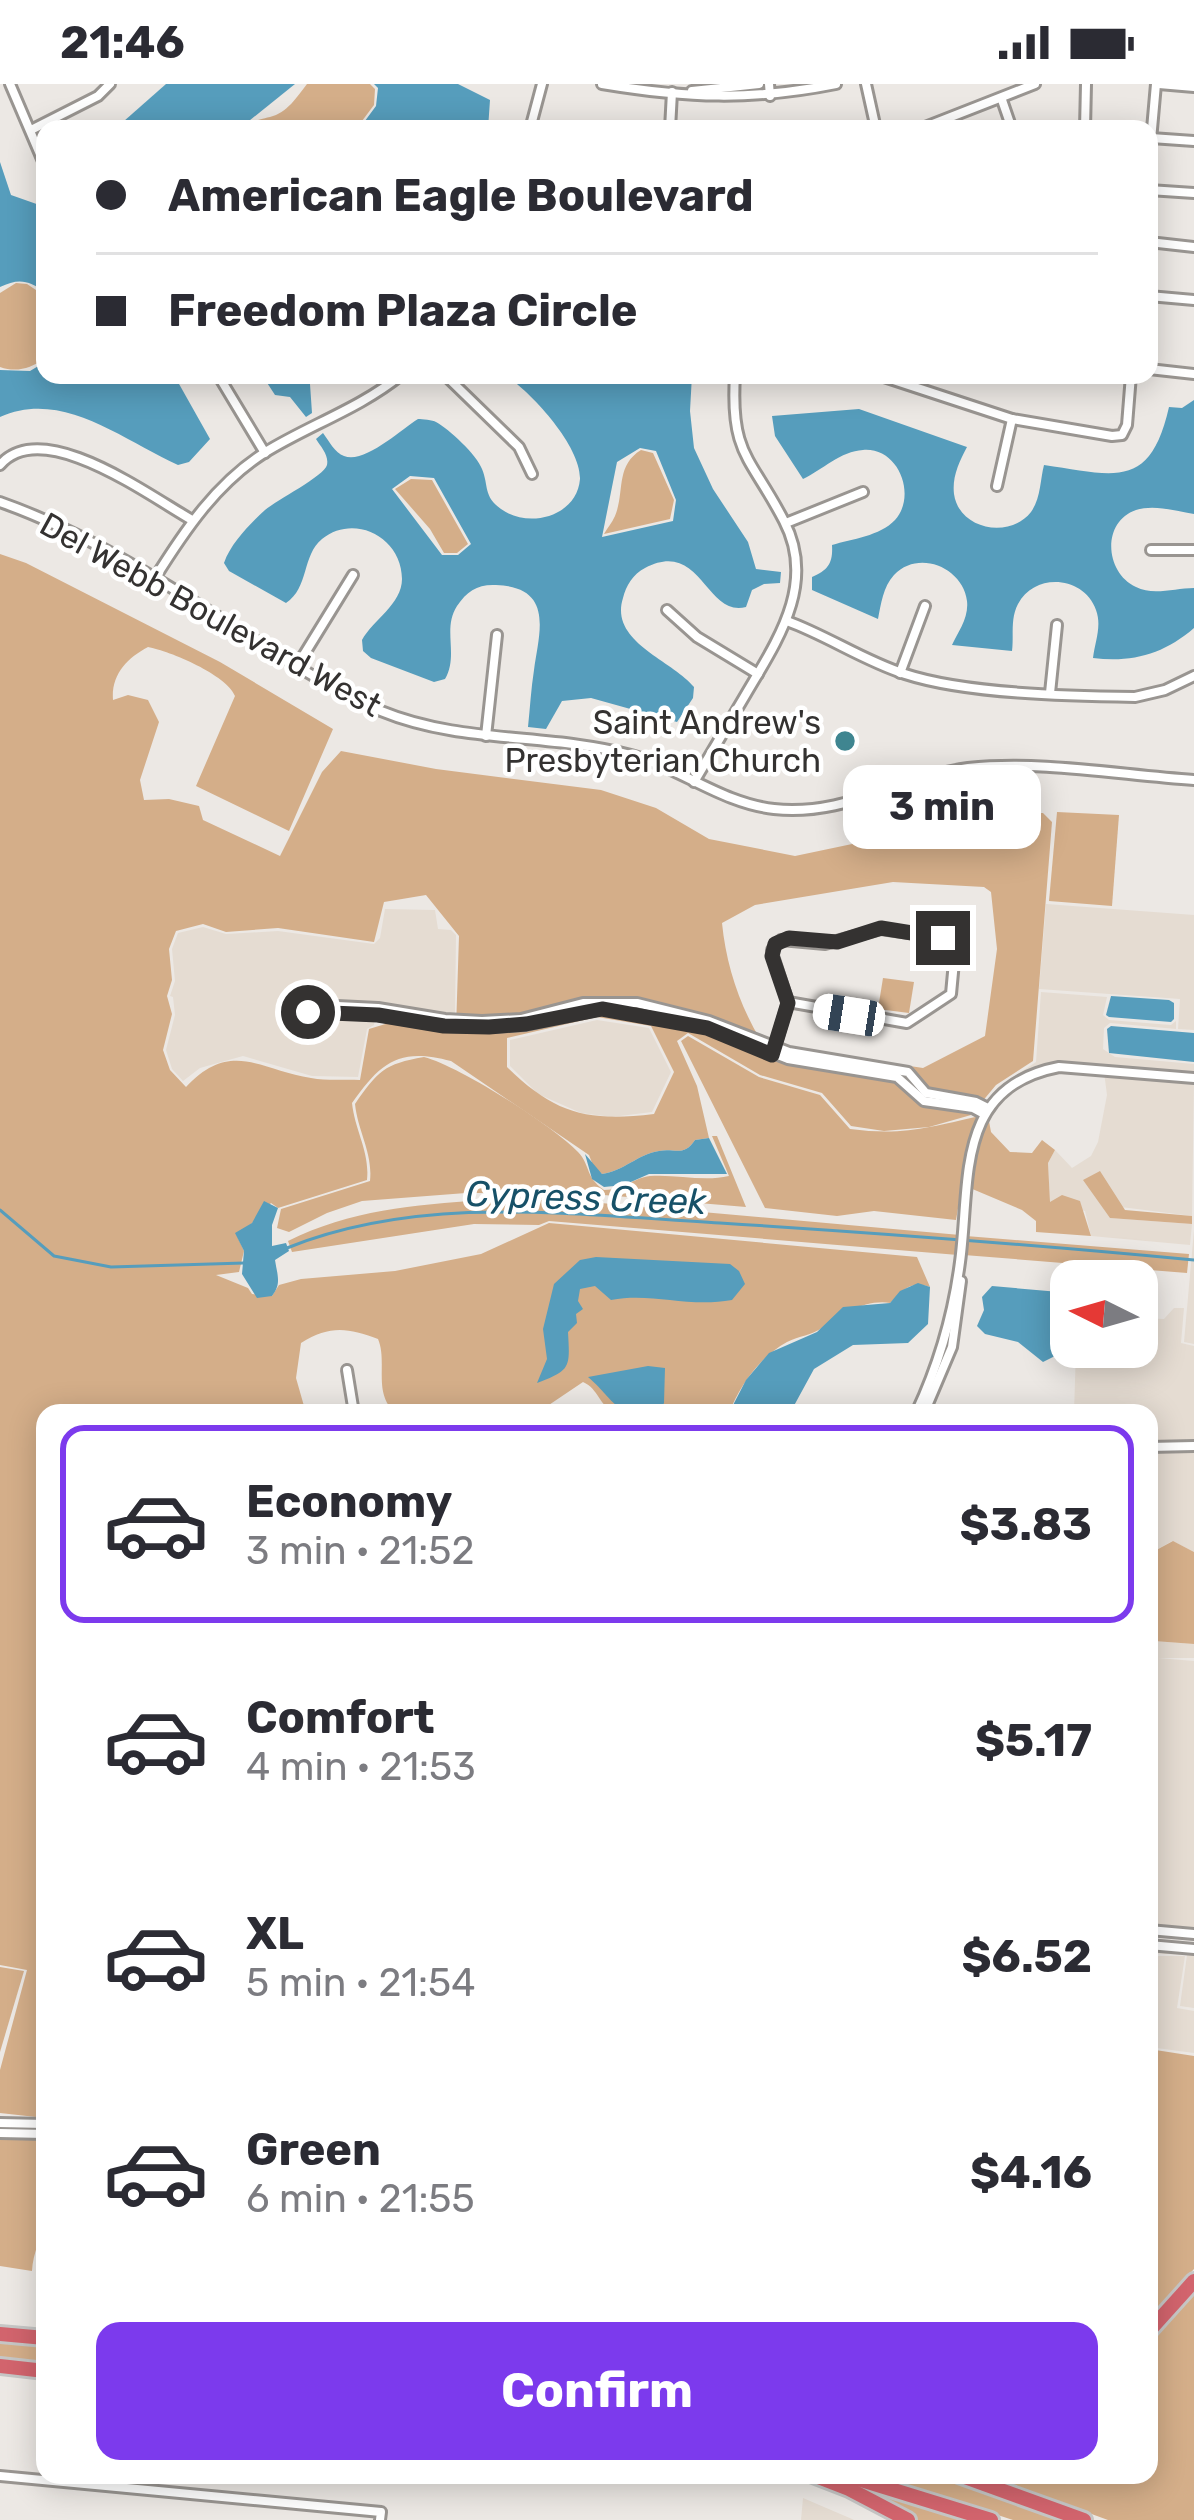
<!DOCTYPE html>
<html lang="en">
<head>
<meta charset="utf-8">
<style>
	body { margin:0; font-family:Rubik,sans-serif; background:#f2f2f3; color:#2b2b33; height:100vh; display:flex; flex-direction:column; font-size:45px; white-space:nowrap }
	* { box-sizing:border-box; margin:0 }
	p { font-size:39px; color:#7c7c81 }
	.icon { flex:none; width:66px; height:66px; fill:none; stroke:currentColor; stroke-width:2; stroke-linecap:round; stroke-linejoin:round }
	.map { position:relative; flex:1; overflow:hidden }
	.sheet { position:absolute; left:36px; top:1320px; width:1122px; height:1080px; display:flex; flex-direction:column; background:#fff; border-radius:24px; box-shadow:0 6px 30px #0003 }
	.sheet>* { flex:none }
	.guide { position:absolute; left:36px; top:36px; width:1122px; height:264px; border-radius:24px; box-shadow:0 6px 30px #0003; display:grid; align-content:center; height:264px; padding:0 60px; background:#fff }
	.needle { width:78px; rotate:275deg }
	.tools { position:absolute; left:1050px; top:1176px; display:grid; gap:24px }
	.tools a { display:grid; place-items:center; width:108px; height:108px; border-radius:24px; background:#fff; box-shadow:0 6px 30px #0003; font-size:60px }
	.end { position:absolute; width:54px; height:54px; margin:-27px; border:15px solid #343231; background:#fff; box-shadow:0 0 0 6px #fff }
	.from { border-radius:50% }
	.bubble { position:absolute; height:84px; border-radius:24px; background:#fff; box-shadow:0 6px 30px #0003; font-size:39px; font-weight:700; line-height:84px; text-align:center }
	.car { position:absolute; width:36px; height:72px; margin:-36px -18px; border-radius:15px; box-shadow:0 0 9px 3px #0007; background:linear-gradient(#fff 24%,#345 0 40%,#fff 0 76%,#345 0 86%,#fff 0) }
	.guide b { display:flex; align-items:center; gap:42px; height:114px; font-size:45px }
	.guide b+b { border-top:3px solid #e1e1e2 }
	.guide i { width:30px; height:30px; background:#2b2b33 }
	ul { padding:21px 0 0; list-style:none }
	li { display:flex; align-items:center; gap:36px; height:198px; margin:0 24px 18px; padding:0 36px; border:6px solid transparent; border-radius:24px }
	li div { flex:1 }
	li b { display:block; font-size:45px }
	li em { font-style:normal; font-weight:700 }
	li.active { border-color:#7c3aed }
	li>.icon { width:108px; height:108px; stroke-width:1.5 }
	.cta { display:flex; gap:24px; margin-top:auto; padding:24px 60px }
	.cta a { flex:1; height:138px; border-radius:24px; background:#7c3aed; color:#fff; font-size:48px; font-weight:700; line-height:138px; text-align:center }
	.status { display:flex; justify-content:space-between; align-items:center; height:84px; padding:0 60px; background:#fff; direction:ltr }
	.status svg { height:33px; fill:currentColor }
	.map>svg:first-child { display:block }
	.built { fill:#e5dcd2 }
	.green { fill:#d4ae89; fill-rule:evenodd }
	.water { fill:#569dbc; fill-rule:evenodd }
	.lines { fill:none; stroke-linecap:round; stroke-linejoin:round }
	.stream { stroke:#569dbc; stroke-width:3 }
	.minor-casing { stroke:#999591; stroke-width:14 }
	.highway-casing { stroke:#c6c6c5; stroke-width:20 }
	.minor { stroke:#fff; stroke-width:8 }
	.highway { stroke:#d2646d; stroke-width:14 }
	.route { stroke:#343231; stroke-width:15 }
	.poi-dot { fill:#3f8590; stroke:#fff; stroke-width:4.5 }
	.labels { text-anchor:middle; stroke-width:9; stroke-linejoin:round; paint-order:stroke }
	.street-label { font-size:33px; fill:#343231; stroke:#fff }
	.poi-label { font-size:33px; fill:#343231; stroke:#fff; text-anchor:end }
	.water-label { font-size:36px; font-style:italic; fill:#175168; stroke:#fff }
</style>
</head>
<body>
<div class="status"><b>21:46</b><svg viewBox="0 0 49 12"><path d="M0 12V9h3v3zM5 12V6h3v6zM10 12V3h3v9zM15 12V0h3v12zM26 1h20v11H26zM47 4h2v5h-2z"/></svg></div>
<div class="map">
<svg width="1194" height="2436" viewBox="0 0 1194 2436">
	<rect width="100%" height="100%" fill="#ece8e4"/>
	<g class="built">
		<polygon points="1046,820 1194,831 1194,946 1178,945 1180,915 1039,905"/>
		<polygon points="385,825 435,826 438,845 451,846 456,851 455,933 378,921 293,917 293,922 304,925 292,924 292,930 375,935 374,941 367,945 358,993 312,992 243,972 200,984 183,997 172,985 166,966 175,931 173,913 170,912 175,897 172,865 178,849 203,843 226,850 278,847 374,860 380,854"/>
		<polygon points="1041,908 1107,913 1103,931 1109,936 1171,941 1176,937 1176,945 1110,939 1104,944 1103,965 1115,973 1194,980 1194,991 1094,979 1037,981 985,1019 998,1003 1036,978"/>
		<polygon points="597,936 649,944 671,988 652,1028 612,1033 581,1029 538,1010 510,982 510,956"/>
		<polygon points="1104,988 1194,997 1192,1132 1121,1123 1110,1134 1192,1140 1190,1161 1091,1152 1085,1127 1050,1120 1048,1079 1055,1066 1072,1084 1091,1072 1098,1058 1107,1011"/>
		<polygon points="1194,1146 1194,1260 1184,1258"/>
		<polygon points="1174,1224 1184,1224 1181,1259 1194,1262 1194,1359 1149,1360 1149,1329 1074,1329 1076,1265 1137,1263 1137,1234 1164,1235"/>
		<polygon points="1194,1365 1194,1468 1172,1457 1149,1470 1149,1367"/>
		<polygon points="1154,1557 1194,1560 1194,1574 1149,1574 1149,1561"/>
		<polygon points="1158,1574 1194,1577 1194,1844 1149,1840 1149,1576"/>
		<polygon points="1149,1864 1194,1868 1194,1924 1180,1922 1187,1871 1149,1869"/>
		<polygon points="1149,1872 1185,1872 1177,1924 1194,1927 1194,1969 1149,1963"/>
		<polygon points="803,2414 852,2435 854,2436 801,2436"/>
	</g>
	<g class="green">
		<path d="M307,0H370L375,5L374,21L356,45H243C254,36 257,36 270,33C287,29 297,13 307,0Z"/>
		<path d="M16,199L27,200L45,212V275C30,284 17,289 0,283V209Z"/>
		<path d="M641,366L653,369L674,416L670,435L604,450C607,444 612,439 615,432C625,408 615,382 641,366Z"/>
		<polygon points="411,395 432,396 468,460 457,469 444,469 430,445 395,405"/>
		<path d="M0,470L26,479L220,578L333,645L289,747L196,702L235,612C227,591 170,567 148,563C127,574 111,591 113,616L128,611L148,616L159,638L140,696L144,716L169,715L199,722L203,736L280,772L322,688L341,667L436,685L601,706L656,724L709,755L795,772L995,730L1043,729L1052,738L1033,977L996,1001L971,1031L929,1043L884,1047L851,1042L822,1009L760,991L688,949L677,957L697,1002L709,1054L695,1056C684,1073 675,1064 659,1067C638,1070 624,1087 602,1090L594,1084L589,1071L451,977C399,963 381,978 352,1019C355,1047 370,1068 367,1096L278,1124L271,1119L238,1154L244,1167L239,1188L216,1191L248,1204L252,1210L272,1212L279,1201L301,1195L395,1187L481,1170L549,1139L917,1173L930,1203C909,1196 903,1207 890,1219C866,1215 840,1231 822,1244C812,1251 799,1252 787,1258C760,1273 740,1301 729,1329H615C599,1322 599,1305 583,1298L537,1329H396C372,1310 388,1278 378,1255C348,1244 330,1241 301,1259L296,1294L306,1329H45V2034L0,2029V1986L27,1886L0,1881ZM893,798L984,803L991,808L997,865L985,952L923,984L791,964L760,955C739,920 726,880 722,839L755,821ZM426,811L459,852L456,945L392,938L369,945L360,996C344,995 327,997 311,994C260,986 231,955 186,1003L170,986L163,966L172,930L167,912L172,896L169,865L176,847L203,840L226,848L278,844L374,858L384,818ZM597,933L651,942L674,988L654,1030C588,1038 555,1030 507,983V954Z"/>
		<polygon points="1057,728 1119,731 1112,822 1049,817"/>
		<polygon points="883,894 914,898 909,929 878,925"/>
		<path d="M688,952L759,993L820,1011L850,1045C904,1052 930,1043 980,1032L970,1054L956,1136L874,1127L837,1132L765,1124L681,957Z"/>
		<path d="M424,973C459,982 552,1041 578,1068C591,1082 585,1093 604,1106C623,1106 633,1094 650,1092C676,1090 703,1098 729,1092L712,1052H717L746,1123L580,1109H466L362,1117L327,1129L289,1148L277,1144L281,1125L370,1097C373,1069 358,1048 355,1020C378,987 384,980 424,973Z"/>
		<polygon points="988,1032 991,1048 1010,1068 1032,1069 1042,1056 1055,1066 1048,1079 1050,1118 1062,1111 1080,1117 1091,1152 1036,1148 1036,1137 1022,1126 970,1104 976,1056"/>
		<polygon points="1100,1087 1125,1126 1192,1132 1192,1140 1110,1134 1083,1096"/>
		<path d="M482,1116H567L960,1151L958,1171L549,1137L539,1141L474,1140L292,1168L288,1157C350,1126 414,1121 482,1116Z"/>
		<polygon points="966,1152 1189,1170 1187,1189 964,1171"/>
		<path d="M1173,1457L1194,1468V1560L1154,1557C1159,1527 1149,1501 1149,1470Z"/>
		<polygon points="0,1883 24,1887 0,1968"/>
		<polygon points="1149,1965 1194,1972 1194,2185 1149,2234"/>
		<path d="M30,2053L45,2056C45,2083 47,2111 43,2138C41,2156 33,2168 32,2187L0,2182V2056Z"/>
		<polygon points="1194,2203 1194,2436 1108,2436 984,2391 1149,2391 1149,2251"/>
		<polygon points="0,2258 45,2262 45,2279 0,2275"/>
		<polygon points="875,2391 935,2391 1061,2436 1013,2436"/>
		<polygon points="840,2397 969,2436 912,2436"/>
	</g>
	<g class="water">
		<polygon points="166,0 295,0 239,45 115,45"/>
		<polygon points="374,0 458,0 490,16 488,45 359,45 376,22 378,4"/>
		<path d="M0,78L11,111L45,123V208C29,196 18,194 0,203Z"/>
		<path d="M45,278V291H174L210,355L189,378L178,381C122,356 63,305 0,333V286L30,287Z"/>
		<polygon points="262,291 325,291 310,300 312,329 306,333 290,313 275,311"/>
		<path d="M505,291H692L690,327L694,364L713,405L748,458L756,485L781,488L780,499L764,500L752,506L746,523C706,534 701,454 645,484C633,490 626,502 623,514C609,558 672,576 694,603L693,614L677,638L591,614L562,617L546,645L528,643C530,624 531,605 534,586C539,549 555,503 496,501C478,500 467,507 457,522C442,545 459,571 445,595L434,598L371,574L363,567L362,556C373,536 402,520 402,495C402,453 354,429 322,455C302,471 309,504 286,519L229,487L224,479C231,459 250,440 265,426C277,416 324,392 327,381C329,371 321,363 316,355L323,349C329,357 335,369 344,372C365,380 400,346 418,335C422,335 433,336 436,338C449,345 477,371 482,385C489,402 483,412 501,425C528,445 577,433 580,395C581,362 531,308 505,291ZM640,364L656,367L676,416L673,437L602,453L617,378ZM410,392L434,394L471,460L458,471H442L392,405Z"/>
		<path d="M1194,316V430C1176,427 1154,420 1136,426C1101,438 1105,489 1136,503C1153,512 1175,504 1194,504V544C1164,570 1132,579 1093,574C1095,558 1102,542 1096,526C1084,492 1035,488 1018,520C1010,535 1014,552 1012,567L952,561C958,548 969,534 967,517C963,484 919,465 894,491C883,503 881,520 878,535L812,506V493C829,486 833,478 832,461C852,455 880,452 895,436C917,412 899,363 863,366C841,367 822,386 803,395L775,352L772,332L859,325L964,362L967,363C959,378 952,393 954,410C959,446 1010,455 1031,428C1041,414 1040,396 1044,381C1114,391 1150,407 1169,323L1182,324Z"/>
		<polygon points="1111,912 1169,916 1174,919 1174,935 1171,938 1109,933 1106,931"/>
		<polygon points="1111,942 1194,949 1194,978 1109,969 1107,945"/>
		<path d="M709,1054L727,1090H649L624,1101L604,1103L592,1095L585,1070L602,1090C624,1087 638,1070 659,1067C675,1064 684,1073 695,1056Z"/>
		<path d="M264,1117L278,1124L272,1141V1162L286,1159L289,1167L275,1176C277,1190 282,1200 272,1212L257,1214L242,1190L244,1167L235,1149L252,1139Z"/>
		<path d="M596,1173L730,1180L739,1187L745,1200L732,1216C687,1224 652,1208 611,1216L595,1202L580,1205L578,1217L583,1225L576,1230L577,1239L568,1248C570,1284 571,1286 537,1299L547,1275L543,1245L554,1200L580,1176Z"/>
		<polygon points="918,1199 930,1203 928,1240 908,1259 853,1261 814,1285 790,1329 729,1329 746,1296 769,1269 817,1248 843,1223 890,1219 900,1207"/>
		<polygon points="992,1202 1071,1209 1073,1263 1043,1278 1018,1258 985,1250 977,1242 984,1226 982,1213"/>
		<path d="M648,1282L665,1284L664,1319L659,1329C609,1329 620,1321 588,1293Z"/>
	</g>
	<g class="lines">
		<g class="stream">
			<polyline points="0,1126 54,1172 111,1183 244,1179"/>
			<path d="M287,1164C424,1109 577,1131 720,1139C879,1149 1036,1161 1194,1176"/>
		</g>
		<g class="minor-casing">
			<g id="minor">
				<polyline points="10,0 45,82"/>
				<path d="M602,0C687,14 751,17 836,0"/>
				<polyline points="769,0 770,12"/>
				<polyline points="866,0 876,45"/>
				<polyline points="1159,0 1194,3"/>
				<polyline points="692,7 759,0"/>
				<polyline points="1002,16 1012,45"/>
				<polyline points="530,45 542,0"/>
				<polyline points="670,45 672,8"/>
				<polyline points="920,45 1035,0"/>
				<polyline points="1085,45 1086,0"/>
				<polyline points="31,46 98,12 110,0"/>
				<polyline points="1151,54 1194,57"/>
				<polyline points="1149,79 1156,0"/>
				<polyline points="1149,106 1194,109"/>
				<polyline points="1149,158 1194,163"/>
				<polyline points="1149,212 1194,216"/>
				<polyline points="1149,285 1194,290"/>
				<polyline points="218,291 265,369"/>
				<polyline points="445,291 519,363 532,390"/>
				<polyline points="878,291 1012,335 1112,352 1122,351 1127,341 1131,291"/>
				<polyline points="735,292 800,291"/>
				<path d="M0,381C42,332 148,411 192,436"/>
				<polyline points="997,402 1012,335"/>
				<path d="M0,418C91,450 174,505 255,556C296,581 337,609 381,627C461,660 549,649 631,671C681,684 721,719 774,725C844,733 901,693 968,684C1041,676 1120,691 1194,696"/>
				<polyline points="786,439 863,408"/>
				<polyline points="1151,466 1194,466"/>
				<path d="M155,494C185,446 216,400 264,369C309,341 359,325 401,291"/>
				<polyline points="667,526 697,553 758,590"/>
				<path d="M787,537C828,552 864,577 905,590C966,610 1069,612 1135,613L1165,606L1194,592"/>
				<polyline points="297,582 353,491"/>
				<polyline points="900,589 925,522"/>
				<polyline points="1050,609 1057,541"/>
				<polyline points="486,652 497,551"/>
				<path d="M694,698C711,669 729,639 746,610C777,557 817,500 784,437C751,373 730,371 735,291"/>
				<polyline points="296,920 378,924 445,935 482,937 521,935 583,919 637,919 709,937 789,968 908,988 926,1009 976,1018 988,1024"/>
				<polyline points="295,927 378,931 444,942 489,943 526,941 602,925 707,943 788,975 897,993 924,1017 973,1024 984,1030"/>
				<polyline points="774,966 788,918 773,872 772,866 781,856 825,860 881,845 945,854 955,867 951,910 907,939 788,918"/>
				<polyline points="347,1286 354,1329"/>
				<path d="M916,1329C939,1280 953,1232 960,1178C971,1097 954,1003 1059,983L1194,994"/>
				<polyline points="924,1329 952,1263 961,1197"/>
				<polyline points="1149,1363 1194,1362"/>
				<polyline points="1149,1846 1194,1850"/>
				<polyline points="1149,1861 1194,1865"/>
				<polyline points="0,2039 45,2040"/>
				<polyline points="0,2049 45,2050"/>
				<polyline points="0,2392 381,2428 380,2436"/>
			</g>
		</g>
		<g class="highway-casing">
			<g id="highway">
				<polyline points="1149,2247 1194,2197"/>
				<polyline points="0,2250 45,2254"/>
				<polyline points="0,2282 45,2287"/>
				<polyline points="813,2391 849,2405 908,2436"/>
				<polyline points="845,2391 991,2436"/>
				<polyline points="959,2391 1084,2436"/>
			</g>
		</g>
		<use href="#minor" class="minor"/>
		<use href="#highway" class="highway"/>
	</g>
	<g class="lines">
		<polyline class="route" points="308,928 378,931 444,942 489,943 526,940 602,925 707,944 772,971 788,919 772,872 775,860 789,854 837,858 881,844 943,854"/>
	</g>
	<circle class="poi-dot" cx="845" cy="657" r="12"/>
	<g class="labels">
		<g class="street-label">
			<text transform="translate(211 530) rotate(29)" y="12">Del Webb Boulevard West</text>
		</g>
		<g class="poi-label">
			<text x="821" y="650">Saint Andrew's<tspan x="821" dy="38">Presbyterian Church</tspan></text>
		</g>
		<g class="water-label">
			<text transform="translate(586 1113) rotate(2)" y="13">Cypress Creek</text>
		</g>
	</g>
</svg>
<div class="tools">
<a><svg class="needle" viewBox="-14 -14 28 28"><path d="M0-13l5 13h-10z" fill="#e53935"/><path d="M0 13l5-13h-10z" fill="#7c7c81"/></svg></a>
</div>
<i class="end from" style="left:308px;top:928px"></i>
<i class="end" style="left:943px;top:854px"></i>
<div class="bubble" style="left:843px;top:681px;width:198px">3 min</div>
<i class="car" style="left:849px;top:931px;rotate:279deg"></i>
<div class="guide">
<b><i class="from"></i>American Eagle Boulevard</b>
<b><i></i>Freedom Plaza Circle</b>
</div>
<section class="sheet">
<ul>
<li class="active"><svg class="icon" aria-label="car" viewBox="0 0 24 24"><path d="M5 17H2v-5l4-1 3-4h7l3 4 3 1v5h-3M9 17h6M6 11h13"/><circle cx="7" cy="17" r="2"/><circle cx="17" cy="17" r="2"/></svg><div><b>Economy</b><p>3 min · 21:52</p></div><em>$3.83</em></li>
<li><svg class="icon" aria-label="car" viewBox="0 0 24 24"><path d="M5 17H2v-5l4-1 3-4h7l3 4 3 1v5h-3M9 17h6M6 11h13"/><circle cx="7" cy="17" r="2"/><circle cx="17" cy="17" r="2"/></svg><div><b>Comfort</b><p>4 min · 21:53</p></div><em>$5.17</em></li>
<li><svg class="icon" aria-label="car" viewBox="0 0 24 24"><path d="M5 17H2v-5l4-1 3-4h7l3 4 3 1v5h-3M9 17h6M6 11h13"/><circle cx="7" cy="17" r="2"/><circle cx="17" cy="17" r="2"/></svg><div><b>XL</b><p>5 min · 21:54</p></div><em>$6.52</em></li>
<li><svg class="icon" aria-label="car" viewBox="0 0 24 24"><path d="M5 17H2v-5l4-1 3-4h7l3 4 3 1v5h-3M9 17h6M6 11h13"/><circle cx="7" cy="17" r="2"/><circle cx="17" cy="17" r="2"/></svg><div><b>Green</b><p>6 min · 21:55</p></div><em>$4.16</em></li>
</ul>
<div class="cta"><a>Confirm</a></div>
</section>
</div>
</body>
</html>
